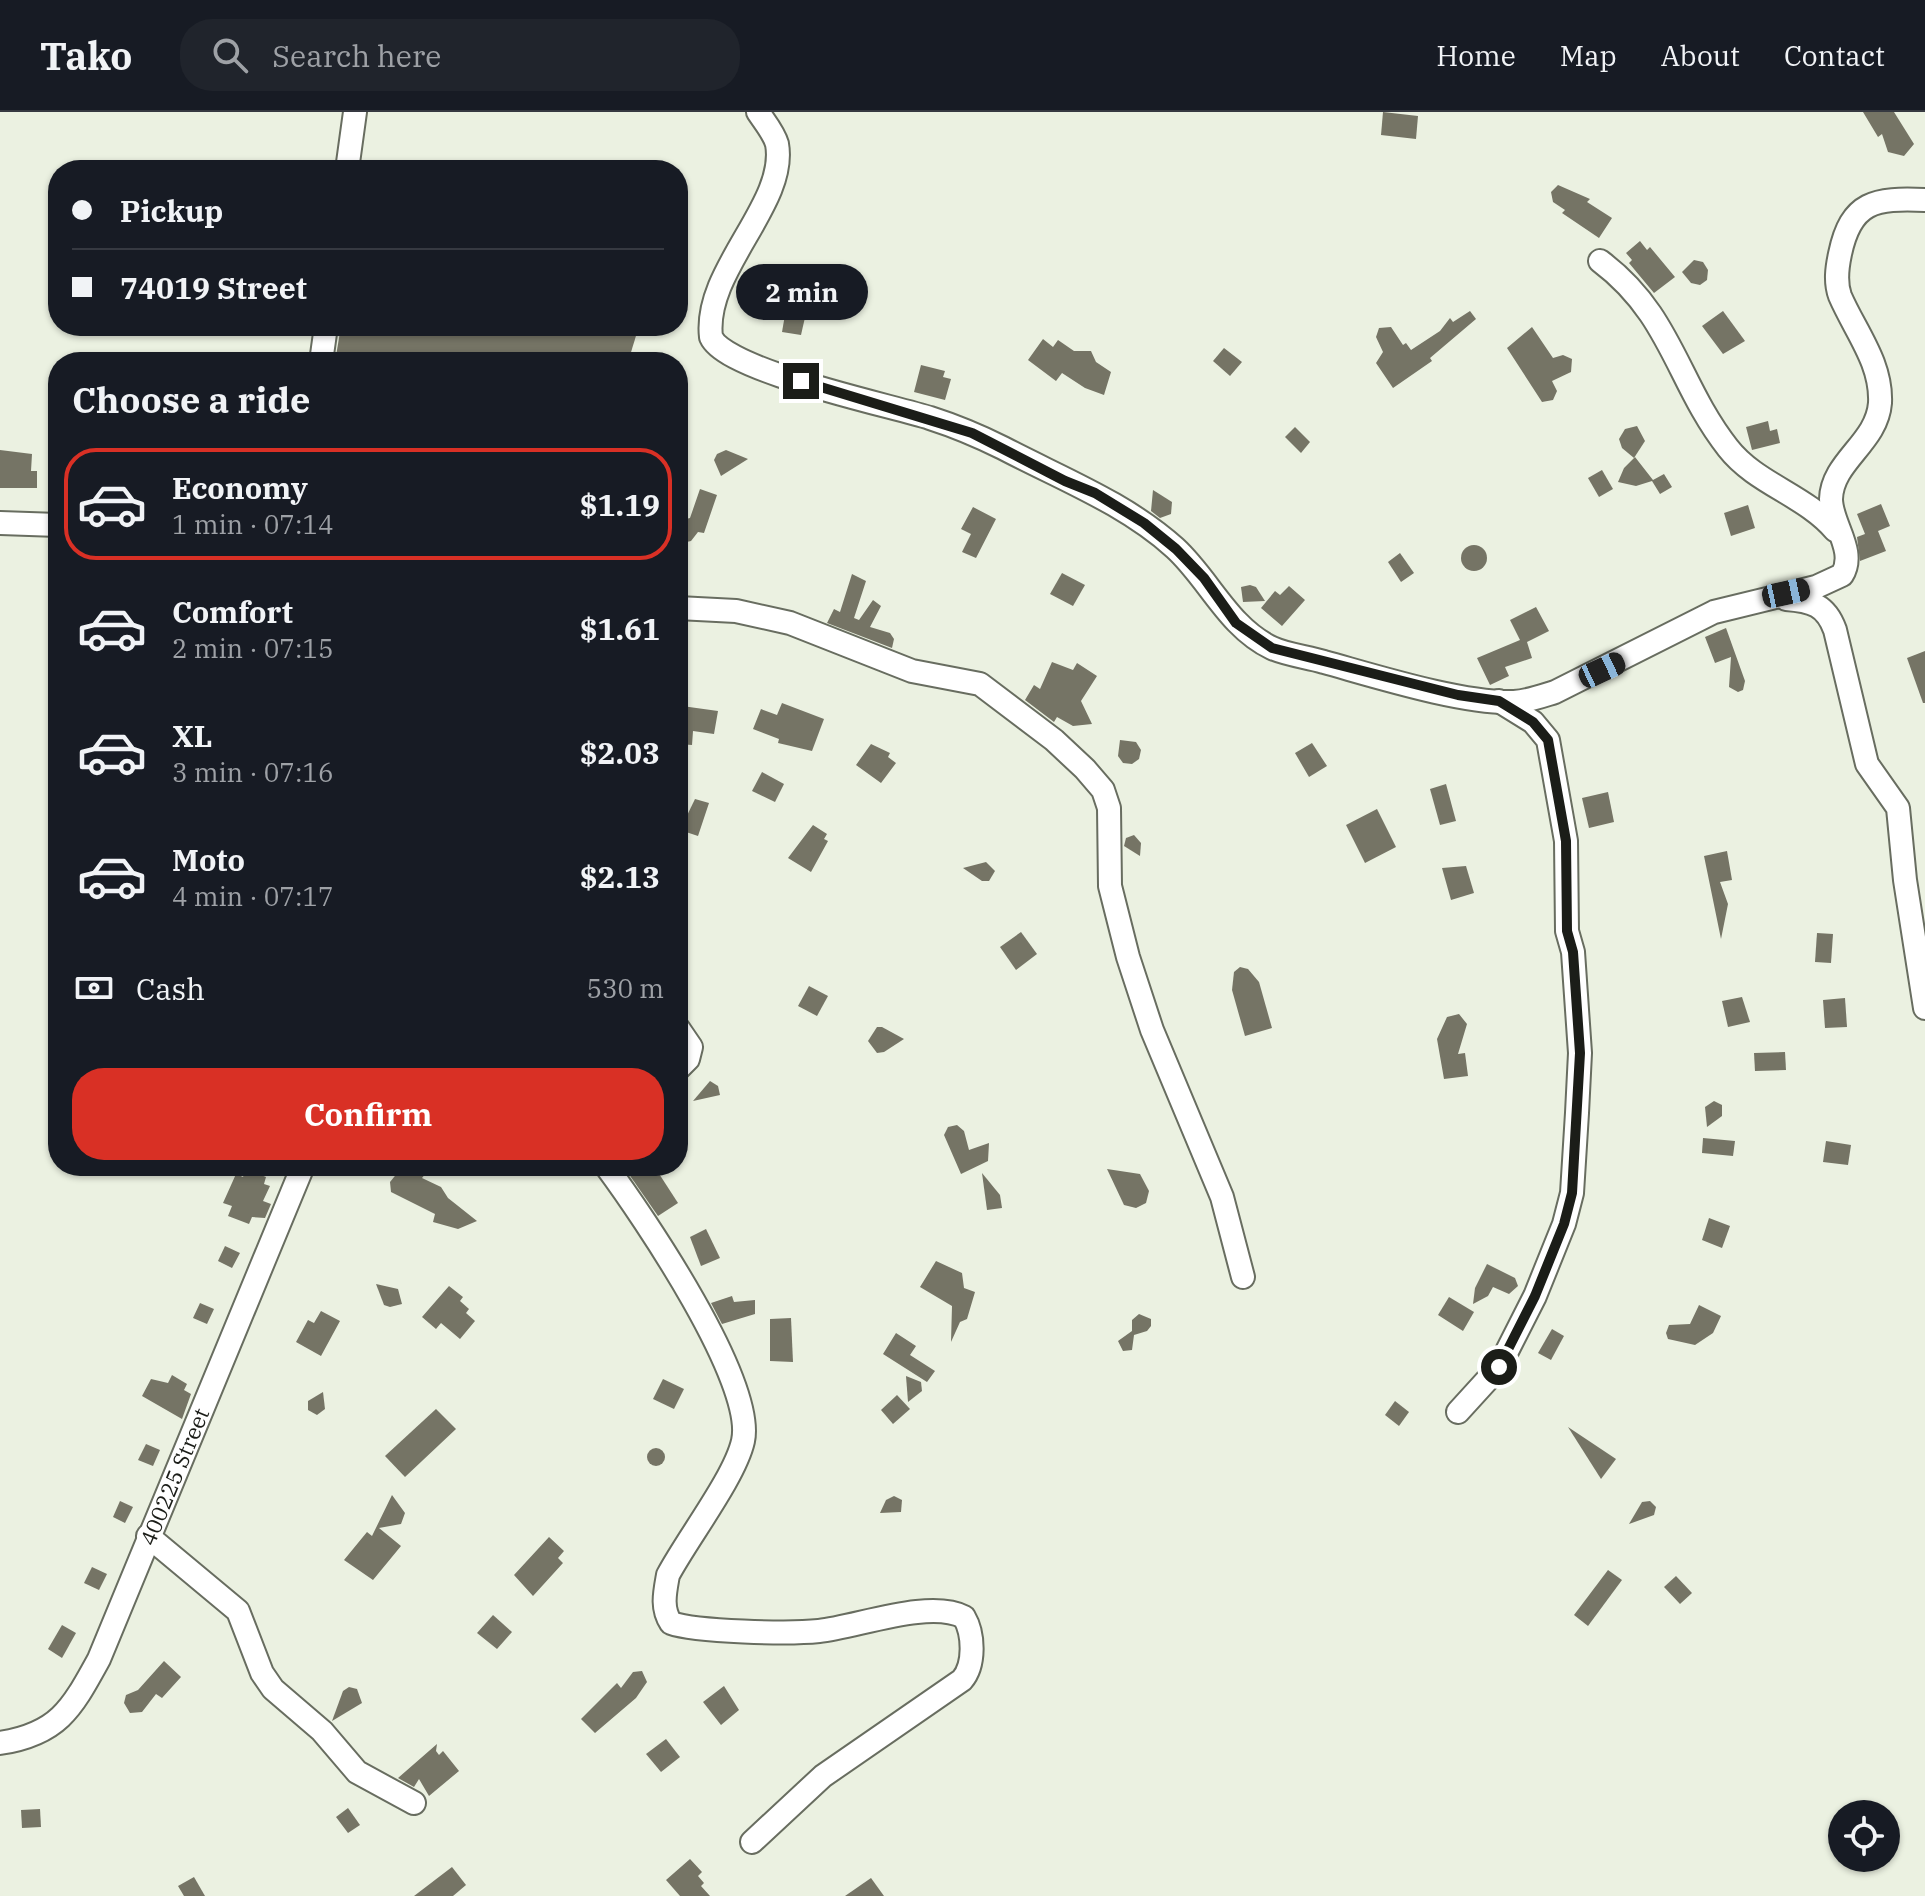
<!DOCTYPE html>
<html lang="en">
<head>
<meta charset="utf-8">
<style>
	body { margin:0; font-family:"IBM Plex Serif",serif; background:#20242c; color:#f1f3f6; height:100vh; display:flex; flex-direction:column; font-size:30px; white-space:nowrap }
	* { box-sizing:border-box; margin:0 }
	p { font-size:26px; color:#9ea1a6 }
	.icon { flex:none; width:44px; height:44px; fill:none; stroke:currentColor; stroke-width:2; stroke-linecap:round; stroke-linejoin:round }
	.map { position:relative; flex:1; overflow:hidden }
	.panel { position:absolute; left:48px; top:240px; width:640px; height:824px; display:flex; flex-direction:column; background:#171b24; border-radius:32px; box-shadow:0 2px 6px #0004 }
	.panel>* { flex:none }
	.top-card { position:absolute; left:48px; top:48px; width:640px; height:176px; border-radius:32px; box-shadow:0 2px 6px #0004; display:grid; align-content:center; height:176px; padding:0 24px; background:#171b24 }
	.buttons { position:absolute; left:1828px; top:1688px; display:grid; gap:16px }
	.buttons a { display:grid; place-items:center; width:72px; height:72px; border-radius:50%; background:#171b24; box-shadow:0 2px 6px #0004; font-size:40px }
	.end { position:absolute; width:36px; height:36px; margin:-18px; border:10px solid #1b1d18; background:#fff; box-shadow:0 0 0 4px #fff }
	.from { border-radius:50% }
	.bubble { position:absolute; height:56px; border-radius:28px; background:#171b24; box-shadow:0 2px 6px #0004; font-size:26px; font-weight:700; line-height:56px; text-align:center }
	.car { position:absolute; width:24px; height:48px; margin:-24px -12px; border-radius:10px; box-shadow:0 0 6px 2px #0007; background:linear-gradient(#222 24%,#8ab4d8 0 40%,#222 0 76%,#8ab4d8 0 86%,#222 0) }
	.top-card b { display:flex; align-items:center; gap:28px; height:76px; font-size:30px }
	.top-card b+b { border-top:2px solid #363941 }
	.top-card i { width:20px; height:20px; background:#f1f3f6 }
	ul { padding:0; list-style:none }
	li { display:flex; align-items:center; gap:24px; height:112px; margin:0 16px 12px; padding:0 8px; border:4px solid transparent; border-radius:32px }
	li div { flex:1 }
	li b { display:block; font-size:30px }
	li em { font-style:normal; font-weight:700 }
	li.on { border-color:#d93025 }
	li>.icon { width:72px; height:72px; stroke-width:1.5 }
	h2 { padding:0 24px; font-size:36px; line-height:96px }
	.pay { display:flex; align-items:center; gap:20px; height:88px; padding:0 24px; font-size:30px }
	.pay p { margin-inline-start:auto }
	.button { display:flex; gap:16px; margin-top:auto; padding:16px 24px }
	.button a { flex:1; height:92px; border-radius:32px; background:#d93025; color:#fff; font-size:32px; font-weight:700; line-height:92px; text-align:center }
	header { display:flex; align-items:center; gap:48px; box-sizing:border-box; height:112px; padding:0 40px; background:#171b24; border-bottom:2px solid #363941 }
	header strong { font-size:38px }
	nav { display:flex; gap:44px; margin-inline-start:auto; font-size:28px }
	.search { width:560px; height:72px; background:#20242c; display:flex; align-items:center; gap:20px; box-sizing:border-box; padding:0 28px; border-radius:32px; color:#9ea1a6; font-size:30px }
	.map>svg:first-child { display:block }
	.building { fill:#757465 }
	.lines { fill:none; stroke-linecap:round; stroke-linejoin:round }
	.minor-casing { stroke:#686d60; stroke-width:26 }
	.minor { stroke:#fff; stroke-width:22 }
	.route { stroke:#1b1d18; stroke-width:10 }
	.labels { text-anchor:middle; stroke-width:8; stroke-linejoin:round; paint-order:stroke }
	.street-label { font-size:22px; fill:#1b1d18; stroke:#ebf1e1 }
</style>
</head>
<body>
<header>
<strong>Tako</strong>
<div class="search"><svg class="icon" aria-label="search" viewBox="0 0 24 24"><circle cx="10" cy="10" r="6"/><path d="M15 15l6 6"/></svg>Search here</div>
<nav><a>Home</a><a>Map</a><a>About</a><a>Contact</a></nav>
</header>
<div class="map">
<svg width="1925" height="1784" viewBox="0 0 1925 1784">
	<rect width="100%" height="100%" fill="#ebf1e1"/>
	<g class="building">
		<polygon points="1383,0 1418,4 1416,27 1381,23"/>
		<polygon points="1863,0 1894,0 1914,32 1904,44 1888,40 1882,22 1878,25"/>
		<polygon points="1558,73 1590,87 1587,90 1612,106 1599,126 1562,101 1565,98 1553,90 1551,80"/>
		<polygon points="1640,129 1647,138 1650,135 1675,165 1654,181 1629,151 1632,148 1626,141"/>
		<polygon points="1694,148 1703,150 1708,158 1707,168 1700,173 1691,171 1682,160"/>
		<polygon points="786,197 806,201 801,223 782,220"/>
		<polygon points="1470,199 1476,207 1430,246 1432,249 1393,276 1376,251 1383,240 1376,225 1379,216 1391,215 1403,233 1406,231 1411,238 1440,219 1450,206 1453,210"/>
		<polygon points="1723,199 1745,229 1723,242 1702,214"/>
		<polygon points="341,214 639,214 628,250 335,250"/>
		<polygon points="1532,215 1553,246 1563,243 1572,247 1571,260 1552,269 1557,279 1553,288 1542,290 1507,236"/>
		<polygon points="1043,227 1053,235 1058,228 1074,239 1091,239 1096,250 1111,260 1104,283 1085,276 1062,261 1056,269 1028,248"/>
		<polygon points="1224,236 1242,250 1230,264 1213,249"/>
		<polygon points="921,253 945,259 943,265 951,267 945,288 914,280"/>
		<polygon points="1768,309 1770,319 1777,317 1780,331 1752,338 1746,315"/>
		<polygon points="1637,314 1645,329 1634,346 1622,336 1619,327 1625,317"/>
		<polygon points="1295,315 1310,330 1301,341 1285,325"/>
		<polygon points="0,338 32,342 31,359 37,359 37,376 0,376"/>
		<polygon points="726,338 748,347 721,364 714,348 717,342"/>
		<polygon points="1635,345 1653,368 1664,362 1672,375 1660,382 1652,369 1636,374 1618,370 1624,356"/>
		<polygon points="1602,358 1613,377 1599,385 1588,366"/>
		<polygon points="700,377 717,383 704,421 698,420 691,429 678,432 678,409 690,406"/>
		<polygon points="1153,378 1172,390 1171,402 1160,406 1151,399"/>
		<polygon points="1881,392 1890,414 1878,419 1886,439 1860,449 1857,425 1865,422 1857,402"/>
		<polygon points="1748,393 1755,416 1731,424 1724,401"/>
		<polygon points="973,395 996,407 976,446 962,440 971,422 961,417"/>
		<circle cx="1474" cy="446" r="13"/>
		<polygon points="1400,441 1414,461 1401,470 1388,450"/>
		<polygon points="1062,461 1085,473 1073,494 1050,482"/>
		<polygon points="852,462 866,469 854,506 859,508 873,488 881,494 870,515 890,521 894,527 892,536 827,511 834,497 840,500"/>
		<polygon points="1250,473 1256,475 1265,489 1243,490 1241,475"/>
		<polygon points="1289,474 1305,488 1282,514 1261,496 1275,479 1280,483"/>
		<polygon points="1536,495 1549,519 1527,530 1532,546 1505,555 1509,564 1490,573 1477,546 1520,528 1510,508"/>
		<polygon points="1726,516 1745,569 1743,578 1738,580 1729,575 1731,545 1715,551 1705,525"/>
		<polygon points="1925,539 1925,591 1923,591 1907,546"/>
		<polygon points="1052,550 1073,558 1077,551 1097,564 1081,589 1092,612 1073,614 1057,605 1054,610 1025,588 1034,573 1040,577"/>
		<polygon points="782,591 824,607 812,639 778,631 779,627 753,617 761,597 777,603"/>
		<polygon points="682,594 718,599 714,622 693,619 692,633 678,632 678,599 681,600"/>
		<polygon points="1120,628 1136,630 1141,638 1139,647 1132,652 1123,651 1118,644"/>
		<polygon points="1312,631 1327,654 1309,665 1295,641"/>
		<polygon points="871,632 890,641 888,645 896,651 881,671 856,653"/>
		<polygon points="762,660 784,672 775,690 752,679"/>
		<polygon points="1446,672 1456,709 1440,713 1430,677"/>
		<polygon points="1608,680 1614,710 1589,716 1582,686"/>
		<polygon points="695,687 709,691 698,724 680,718"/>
		<polygon points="1377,697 1396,735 1365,751 1346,713"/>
		<polygon points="813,713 827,722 824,727 828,729 811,760 788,746"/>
		<polygon points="1134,723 1141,731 1140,744 1124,734 1126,726"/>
		<polygon points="1727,739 1732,768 1720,770 1728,792 1721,827 1704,744"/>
		<polygon points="986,750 995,759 989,769 982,769 963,756"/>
		<polygon points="1466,754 1474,781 1451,788 1442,756"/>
		<polygon points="1021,820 1037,842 1016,858 1000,835"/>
		<polygon points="1817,821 1833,822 1831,851 1815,850"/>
		<polygon points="1240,855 1248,857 1259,870 1272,916 1245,924 1232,878 1234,860"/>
		<polygon points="809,874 828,884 817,904 798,894"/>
		<polygon points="1742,885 1750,910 1728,915 1722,889"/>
		<polygon points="1845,886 1847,915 1825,916 1823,888"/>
		<polygon points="1459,902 1467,912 1458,942 1465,941 1468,964 1444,967 1437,927 1447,905"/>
		<polygon points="877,915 882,915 904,927 884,940 877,941 868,929"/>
		<polygon points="1785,940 1786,958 1755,959 1754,941"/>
		<polygon points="710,969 718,974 720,983 693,989"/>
		<polygon points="1714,989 1722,993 1722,1004 1707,1015 1705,995"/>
		<polygon points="957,1013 964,1019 969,1038 989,1031 988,1049 961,1062 944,1023 948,1015"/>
		<polygon points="1703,1026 1735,1029 1733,1044 1702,1041"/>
		<polygon points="1826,1029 1851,1033 1848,1053 1823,1050"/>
		<polygon points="403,1054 419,1054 426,1061 422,1066 441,1075 448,1086 477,1109 458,1117 433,1110 435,1102 391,1080 390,1070"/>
		<polygon points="632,1054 654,1054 678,1091 658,1104 626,1058"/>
		<polygon points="246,1057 266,1065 264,1072 270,1074 263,1089 271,1092 265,1106 252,1105 249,1112 228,1104 232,1094 223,1091 236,1062 243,1065"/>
		<polygon points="1107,1057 1140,1062 1149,1079 1146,1091 1136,1096 1124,1093"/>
		<polygon points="982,1061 1000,1083 1002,1096 987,1098"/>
		<polygon points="1709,1106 1730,1114 1722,1136 1702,1128"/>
		<polygon points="706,1117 720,1146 701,1154 690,1125"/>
		<polygon points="225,1134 240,1141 232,1156 218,1149"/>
		<polygon points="936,1149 962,1161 964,1176 975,1180 967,1207 960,1210 951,1230 952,1194 920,1175"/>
		<polygon points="1487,1152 1515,1166 1518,1174 1509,1182 1493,1175 1488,1184 1473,1192 1475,1176"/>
		<polygon points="376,1172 398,1177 402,1192 390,1195 384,1193"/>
		<polygon points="449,1174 463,1185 460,1189 469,1197 466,1201 475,1209 460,1227 441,1211 436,1217 422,1205"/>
		<polygon points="732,1184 734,1190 755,1188 755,1202 722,1212 711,1191"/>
		<polygon points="1449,1185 1474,1200 1463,1219 1438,1203"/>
		<polygon points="200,1191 214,1197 207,1212 193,1206"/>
		<polygon points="1699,1193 1721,1204 1713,1221 1695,1233 1668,1227 1666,1221 1669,1213 1690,1212"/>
		<polygon points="321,1199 340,1209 321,1244 296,1230 308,1208 314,1211"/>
		<polygon points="1139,1202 1151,1207 1151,1214 1147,1219 1134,1223 1132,1238 1123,1239 1118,1229 1132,1219 1132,1208"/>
		<polygon points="791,1206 793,1250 770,1249 770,1207"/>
		<polygon points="1552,1217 1564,1224 1551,1248 1538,1241"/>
		<polygon points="896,1221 916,1234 910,1243 935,1259 927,1270 883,1242"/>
		<polygon points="172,1263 187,1272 184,1278 191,1282 182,1307 142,1284 151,1267 168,1271"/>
		<polygon points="906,1264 921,1270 922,1279 908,1290"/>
		<polygon points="663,1267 684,1277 674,1297 653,1287"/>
		<polygon points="323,1280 325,1297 317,1303 308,1298 308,1289"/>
		<polygon points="897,1283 910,1297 893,1312 881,1298"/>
		<polygon points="1395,1289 1409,1300 1399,1314 1385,1303"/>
		<polygon points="436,1297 456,1317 405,1365 385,1344"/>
		<polygon points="1568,1315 1616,1347 1601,1367"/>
		<polygon points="146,1332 160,1338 153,1354 138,1348"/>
		<circle cx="656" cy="1345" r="9"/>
		<polygon points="392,1383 405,1401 401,1412 379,1416 401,1434 373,1468 344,1448 367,1420 372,1424"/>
		<polygon points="894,1384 902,1388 901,1400 880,1401 886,1388"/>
		<polygon points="120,1389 133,1395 125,1411 113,1405"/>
		<polygon points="1650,1389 1656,1395 1654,1403 1629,1412 1642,1390"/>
		<polygon points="549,1425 564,1439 558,1446 563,1451 533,1484 514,1463"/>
		<polygon points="92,1455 107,1462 99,1478 84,1471"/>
		<polygon points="1608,1458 1622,1468 1588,1514 1574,1503"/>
		<polygon points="1676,1464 1692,1481 1680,1492 1664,1475"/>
		<polygon points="493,1503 512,1520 497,1537 477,1521"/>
		<polygon points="62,1513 76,1521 62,1546 48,1537"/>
		<polygon points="164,1549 181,1565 162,1586 156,1582 142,1600 130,1601 124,1591 126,1583 138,1578"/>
		<polygon points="642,1559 647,1570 636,1586 595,1621 581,1607 617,1571 621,1576 633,1560"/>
		<polygon points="724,1574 739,1598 721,1613 703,1590"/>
		<polygon points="349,1575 357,1577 362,1591 332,1609 343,1579"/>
		<polygon points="666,1627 680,1645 661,1660 646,1642"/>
		<polygon points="437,1632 436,1639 439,1643 443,1639 459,1659 429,1684 419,1667 414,1675 398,1666"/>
		<polygon points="348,1696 360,1713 348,1721 336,1705"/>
		<polygon points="40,1697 41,1715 22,1716 21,1698"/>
		<polygon points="690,1747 702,1760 698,1764 704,1771 701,1774 710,1784 680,1784 666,1768"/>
		<polygon points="452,1755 466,1773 453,1784 414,1784"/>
		<polygon points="194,1765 205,1784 184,1784 178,1774"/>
		<polygon points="871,1766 884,1784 845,1784"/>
	</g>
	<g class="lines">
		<g class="minor-casing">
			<g id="minor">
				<path d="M758,0C764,9 774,21 777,32C788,92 703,158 711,225C726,259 889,293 930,306C955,314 979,324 1003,336C1062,367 1125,391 1175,436C1209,467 1228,515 1272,536C1287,543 1308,545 1324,550C1375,564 1463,592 1514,590C1529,589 1542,584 1555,580L1714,500L1816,475L1842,463C1857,439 1831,412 1831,387C1832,349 1877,331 1880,291C1882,251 1855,219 1840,184C1835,170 1837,156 1840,142C1851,89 1875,86 1925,88"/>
				<polyline points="347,58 355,0"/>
				<path d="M1600,149C1672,203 1677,271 1728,336C1756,372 1805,383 1835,418"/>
				<polyline points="321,250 326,214"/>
				<polyline points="0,411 58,413"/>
				<path d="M1786,487C1812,489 1826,493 1835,518L1867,652L1898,696L1905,768L1925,896"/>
				<polyline points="678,496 736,499 790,511 912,559 980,572 1054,628 1085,657 1103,678 1109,696 1110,774 1128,845 1152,918 1222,1085 1243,1165"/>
				<polyline points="678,916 691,935 688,947 678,957"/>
				<path d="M606,1054C643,1104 756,1270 743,1329C735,1365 687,1427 668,1463C665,1480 661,1496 671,1511C696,1520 790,1522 819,1519C857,1515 929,1487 964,1505C974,1522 975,1553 962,1568L823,1664L752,1730"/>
				<polyline points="1458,1300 1499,1255 1535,1184 1564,1112 1572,1081 1577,1001 1580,941 1573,840 1567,819 1566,729 1548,628 1533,610 1499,589"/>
				<polyline points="148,1424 238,1499 262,1561 273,1577 322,1619 357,1660 414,1691"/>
				<path id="s1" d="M0,1631C59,1622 72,1596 99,1547L303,1054"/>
			</g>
		</g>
		<use href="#minor" class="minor"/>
	</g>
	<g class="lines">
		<polyline class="route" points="801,269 972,321 1065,369 1095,381 1144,411 1176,437 1204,466 1236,511 1272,536 1458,583 1499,589 1533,610 1548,628 1566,729 1567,819 1573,840 1580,941 1572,1081 1564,1112 1535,1184 1499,1255"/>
	</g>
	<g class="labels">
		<g class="street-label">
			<text dy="8" stroke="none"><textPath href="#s1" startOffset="334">400225 Street</textPath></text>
		</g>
	</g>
</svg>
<div class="buttons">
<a><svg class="icon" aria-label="locate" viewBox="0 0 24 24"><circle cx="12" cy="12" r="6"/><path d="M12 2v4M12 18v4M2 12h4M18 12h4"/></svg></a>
</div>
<i class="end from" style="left:1499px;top:1255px"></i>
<i class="end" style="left:801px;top:269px"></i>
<div class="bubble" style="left:736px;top:152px;width:132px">2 min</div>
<i class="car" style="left:1786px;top:481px;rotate:78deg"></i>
<i class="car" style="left:1602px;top:558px;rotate:65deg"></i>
<div class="top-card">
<b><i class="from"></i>Pickup</b>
<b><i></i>74019 Street</b>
</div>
<section class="panel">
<h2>Choose a ride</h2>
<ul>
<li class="on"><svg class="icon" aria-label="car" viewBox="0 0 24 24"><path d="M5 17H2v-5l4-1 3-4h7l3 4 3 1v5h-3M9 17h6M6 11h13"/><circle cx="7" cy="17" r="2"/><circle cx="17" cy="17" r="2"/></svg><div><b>Economy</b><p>1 min · 07:14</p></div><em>$1.19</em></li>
<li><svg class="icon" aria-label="car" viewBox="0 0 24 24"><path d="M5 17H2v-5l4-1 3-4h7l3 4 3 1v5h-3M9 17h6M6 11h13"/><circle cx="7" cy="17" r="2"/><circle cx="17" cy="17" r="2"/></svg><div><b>Comfort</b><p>2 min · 07:15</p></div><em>$1.61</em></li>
<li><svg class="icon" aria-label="car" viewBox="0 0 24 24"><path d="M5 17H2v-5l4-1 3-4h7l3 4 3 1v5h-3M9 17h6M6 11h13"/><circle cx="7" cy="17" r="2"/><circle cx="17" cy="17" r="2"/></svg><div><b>XL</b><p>3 min · 07:16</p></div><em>$2.03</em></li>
<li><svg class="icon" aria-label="car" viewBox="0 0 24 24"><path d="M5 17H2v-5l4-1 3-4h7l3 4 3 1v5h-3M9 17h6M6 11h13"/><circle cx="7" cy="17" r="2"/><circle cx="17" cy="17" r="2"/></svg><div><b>Moto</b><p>4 min · 07:17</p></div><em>$2.13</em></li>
</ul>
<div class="pay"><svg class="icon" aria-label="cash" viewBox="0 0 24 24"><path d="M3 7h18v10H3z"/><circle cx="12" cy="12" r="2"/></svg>Cash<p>530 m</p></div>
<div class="button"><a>Confirm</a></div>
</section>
</div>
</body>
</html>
